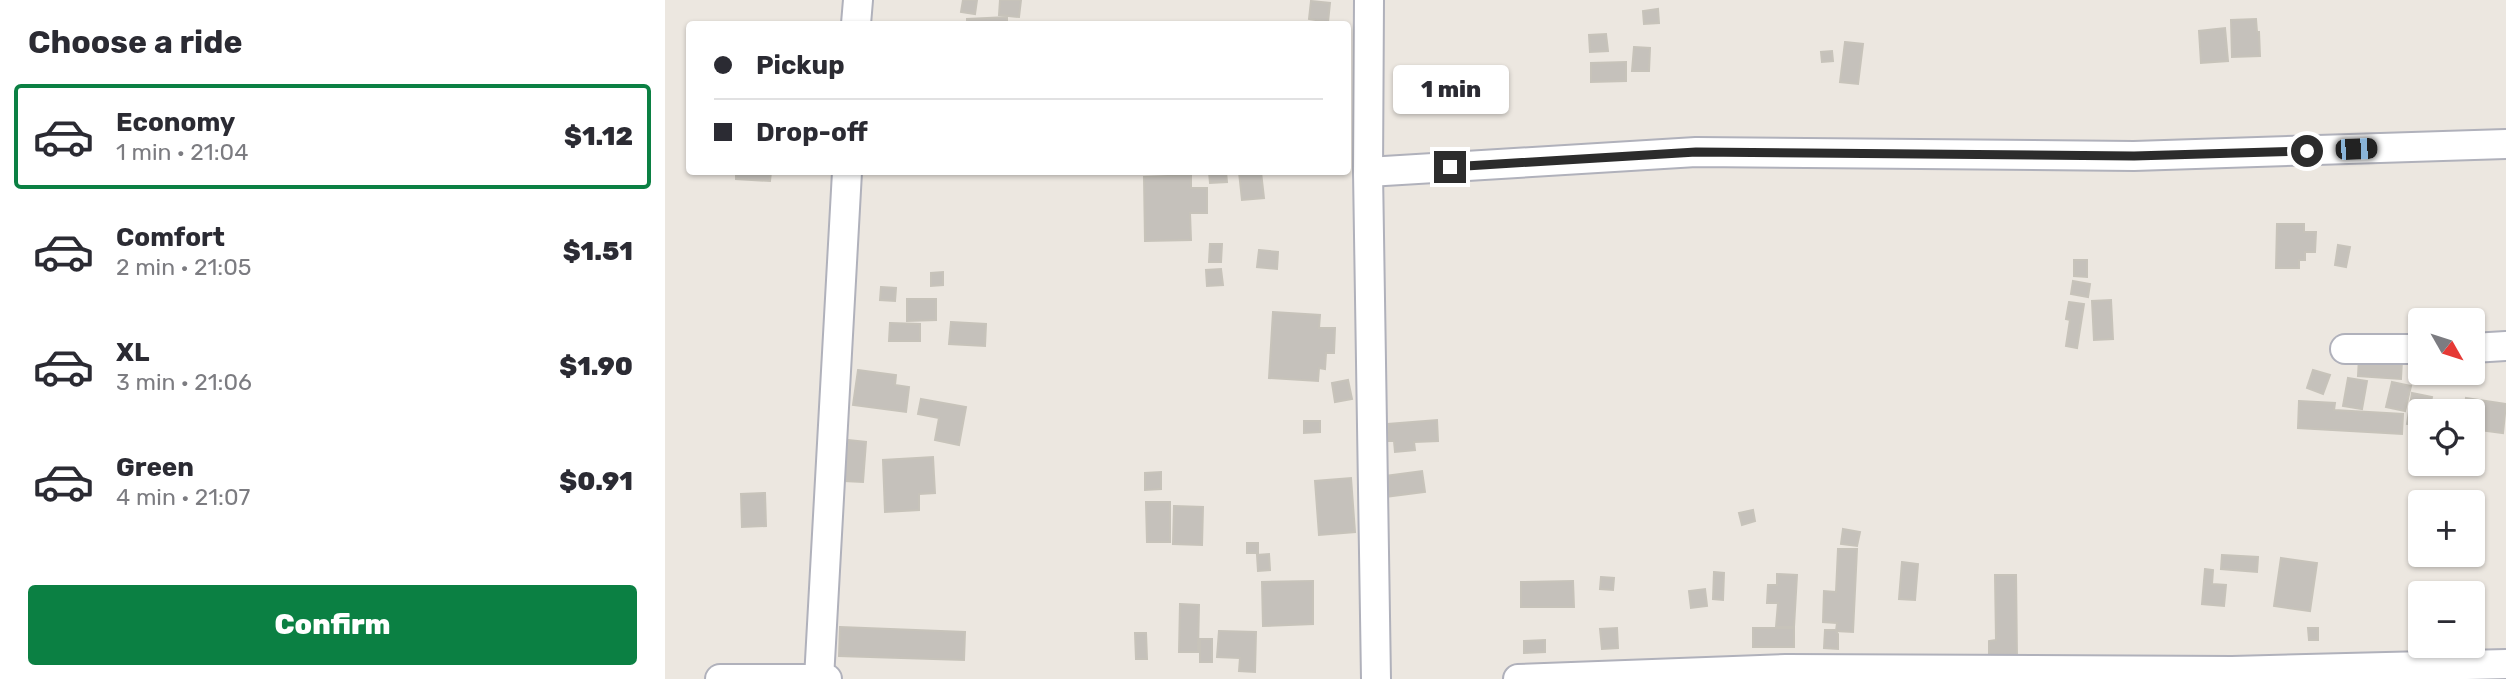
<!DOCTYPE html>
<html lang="en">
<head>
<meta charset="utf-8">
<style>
	body { margin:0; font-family:Rubik,sans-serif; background:#f7f7f7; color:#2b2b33; height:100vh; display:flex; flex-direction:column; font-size:26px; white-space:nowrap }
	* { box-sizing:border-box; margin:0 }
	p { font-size:23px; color:#7c7c81 }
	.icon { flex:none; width:38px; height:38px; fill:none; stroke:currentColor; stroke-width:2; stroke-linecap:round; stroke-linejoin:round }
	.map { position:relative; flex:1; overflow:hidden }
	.sheet { display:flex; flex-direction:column; background:#fff; width:665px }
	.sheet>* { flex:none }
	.banner { position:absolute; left:21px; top:21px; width:665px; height:154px; border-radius:7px; box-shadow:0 2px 5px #0004; display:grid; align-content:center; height:154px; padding:0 28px; background:#fff }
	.needle { width:46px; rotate:129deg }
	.buttons { position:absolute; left:1743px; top:308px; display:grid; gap:14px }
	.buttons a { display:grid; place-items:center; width:77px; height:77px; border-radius:7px; background:#fff; box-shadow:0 2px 5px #0004; font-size:35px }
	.end { position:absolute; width:32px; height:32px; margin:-16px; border:9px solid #2c2c2c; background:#fff; box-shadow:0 0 0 4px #fff }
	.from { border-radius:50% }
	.bubble { position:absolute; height:49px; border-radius:7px; background:#fff; box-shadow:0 2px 5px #0004; font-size:23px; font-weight:800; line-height:49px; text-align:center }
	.car { position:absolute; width:21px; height:42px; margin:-21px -10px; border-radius:9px; box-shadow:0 0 5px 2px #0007; background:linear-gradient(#222 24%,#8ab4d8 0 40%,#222 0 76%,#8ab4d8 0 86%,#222 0) }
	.banner b { display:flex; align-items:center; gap:24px; height:66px; font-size:26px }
	.banner b+b { border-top:2px solid #e1e1e2 }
	.banner i { width:18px; height:18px; background:#2b2b33 }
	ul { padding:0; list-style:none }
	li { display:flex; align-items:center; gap:21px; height:105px; margin:0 14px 10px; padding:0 14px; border:4px solid transparent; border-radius:7px }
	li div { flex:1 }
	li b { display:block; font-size:26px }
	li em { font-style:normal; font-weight:800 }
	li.active { border-color:#0b8043 }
	li>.icon { width:63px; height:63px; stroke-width:1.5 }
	h2 { padding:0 28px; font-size:32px; line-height:84px }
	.cta { display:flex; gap:14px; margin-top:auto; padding:14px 28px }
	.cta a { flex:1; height:80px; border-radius:7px; background:#0b8043; color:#fff; font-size:28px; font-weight:800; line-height:80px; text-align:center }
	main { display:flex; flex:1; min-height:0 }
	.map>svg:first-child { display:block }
	.building { fill:#c5c1bb; stroke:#c7c3ba; stroke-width:2 }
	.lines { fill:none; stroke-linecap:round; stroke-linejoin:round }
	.minor-casing { stroke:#b0b1bb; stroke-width:32 }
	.minor { stroke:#fff; stroke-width:28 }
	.route { stroke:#2c2c2c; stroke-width:9 }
</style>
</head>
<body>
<main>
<section class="sheet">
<h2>Choose a ride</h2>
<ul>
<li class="active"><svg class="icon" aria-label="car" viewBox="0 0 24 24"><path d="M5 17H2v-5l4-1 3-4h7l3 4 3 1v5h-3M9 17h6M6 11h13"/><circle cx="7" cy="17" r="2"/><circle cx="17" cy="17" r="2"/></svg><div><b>Economy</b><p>1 min · 21:04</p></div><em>$1.12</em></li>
<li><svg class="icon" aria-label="car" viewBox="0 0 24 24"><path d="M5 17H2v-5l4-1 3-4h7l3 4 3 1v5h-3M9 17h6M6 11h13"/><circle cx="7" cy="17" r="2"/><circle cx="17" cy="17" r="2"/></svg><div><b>Comfort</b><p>2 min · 21:05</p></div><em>$1.51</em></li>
<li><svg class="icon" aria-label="car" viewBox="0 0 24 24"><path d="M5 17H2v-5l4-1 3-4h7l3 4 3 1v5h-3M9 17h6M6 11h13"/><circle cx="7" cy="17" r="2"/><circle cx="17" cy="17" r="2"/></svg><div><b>XL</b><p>3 min · 21:06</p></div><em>$1.90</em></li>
<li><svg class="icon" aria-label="car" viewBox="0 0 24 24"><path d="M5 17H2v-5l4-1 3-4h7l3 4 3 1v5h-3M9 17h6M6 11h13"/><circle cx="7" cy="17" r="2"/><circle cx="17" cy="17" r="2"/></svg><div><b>Green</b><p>4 min · 21:07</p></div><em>$0.91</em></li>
</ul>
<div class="cta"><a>Confirm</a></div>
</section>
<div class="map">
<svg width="1841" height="679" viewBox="0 0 1841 679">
	<rect width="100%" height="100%" fill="#ece7e0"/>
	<g class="building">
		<polygon points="298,0 312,0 310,14 296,12"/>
		<polygon points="335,0 356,0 354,17 334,15"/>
		<polygon points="646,1 665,3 663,22 644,19"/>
		<polygon points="993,9 994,23 979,24 978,11"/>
		<polygon points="342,17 342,24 302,24 302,19"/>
		<polygon points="1591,19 1592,32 1594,32 1595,56 1567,57 1566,20"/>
		<polygon points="1560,28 1563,61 1536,63 1534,31"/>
		<polygon points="941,34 943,51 925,52 924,35"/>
		<polygon points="1180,42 1198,44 1193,84 1175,82"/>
		<polygon points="969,47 985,48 984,71 967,71"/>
		<polygon points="1167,51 1168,61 1157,62 1156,52"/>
		<polygon points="961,62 961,81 926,82 926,63"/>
		<polygon points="71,172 106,172 105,181 71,179"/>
		<polygon points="544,172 561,172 562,182 545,183"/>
		<polygon points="574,172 596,172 599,198 577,200"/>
		<polygon points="526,175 526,188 542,188 542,213 525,213 526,240 480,241 479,177"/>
		<polygon points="1612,224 1639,224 1639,232 1651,232 1650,252 1640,252 1640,260 1634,260 1634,268 1611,268"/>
		<polygon points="545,244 557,244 556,262 544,262"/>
		<polygon points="1673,245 1685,247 1681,267 1670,265"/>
		<polygon points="594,250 613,252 612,269 592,267"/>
		<polygon points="1409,260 1422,260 1422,277 1409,276"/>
		<polygon points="556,269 558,285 542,286 541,270"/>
		<polygon points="278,272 278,285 266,286 266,273"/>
		<polygon points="1408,281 1425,284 1423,297 1406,294"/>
		<polygon points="216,287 231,288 230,301 215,300"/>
		<polygon points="242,299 271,299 271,320 242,321"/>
		<polygon points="1446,300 1448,339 1429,340 1427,301"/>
		<polygon points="1404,302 1419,304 1412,348 1401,346 1405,320 1401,319"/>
		<polygon points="608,312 655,315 654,328 670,328 669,353 661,353 660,369 654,368 653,381 604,378"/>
		<polygon points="286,322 321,324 320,346 284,344"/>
		<polygon points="225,323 255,324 255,341 224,341"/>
		<polygon points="1694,357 1737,360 1736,379 1693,376"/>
		<polygon points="193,370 231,375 230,385 244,387 241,412 188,405"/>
		<polygon points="1648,370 1665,375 1658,394 1642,388"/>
		<polygon points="1683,378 1702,381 1697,409 1678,406"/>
		<polygon points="683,380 687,399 670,402 667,383"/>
		<polygon points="1727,382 1746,386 1740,411 1721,407"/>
		<polygon points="1747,393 1767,397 1764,411 1755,411 1755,426 1742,424"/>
		<polygon points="1801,398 1841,404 1838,433 1808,429 1808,411 1799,411"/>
		<polygon points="256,399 301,407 294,445 270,440 274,418 253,414"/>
		<polygon points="1634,401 1670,403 1669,410 1738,414 1737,434 1633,428"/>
		<polygon points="772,420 773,441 749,442 750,450 730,452 729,441 723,441 723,424"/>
		<polygon points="639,421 655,421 655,432 639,433"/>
		<polygon points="183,440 201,442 198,482 179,481"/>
		<polygon points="268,457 270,493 254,494 254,510 220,512 218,460"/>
		<polygon points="757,471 760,492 721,497 719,476"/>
		<polygon points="496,472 496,489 480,490 480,473"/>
		<polygon points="686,478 690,532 654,535 650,481"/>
		<polygon points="100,493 101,526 77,527 76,494"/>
		<polygon points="481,502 505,502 505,542 482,542"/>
		<polygon points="509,506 538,507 537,545 508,544"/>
		<polygon points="1088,510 1090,521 1077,525 1074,513"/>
		<polygon points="1178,529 1195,532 1192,546 1176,544"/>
		<rect x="582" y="543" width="11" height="10"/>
		<polygon points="1173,549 1192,549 1188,632 1171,631 1172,623 1158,622 1159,591 1171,592"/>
		<polygon points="604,554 605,570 593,571 592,555"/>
		<polygon points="1557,555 1593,557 1592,572 1556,569"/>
		<polygon points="1616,558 1652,563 1645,611 1609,606"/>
		<polygon points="1237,562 1253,564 1250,600 1234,599"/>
		<polygon points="1540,569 1548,570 1547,584 1561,585 1559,606 1537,604"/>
		<polygon points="1049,572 1059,573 1058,600 1048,599"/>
		<polygon points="1112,574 1132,575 1129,627 1111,627 1113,603 1102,603 1103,585 1112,585"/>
		<polygon points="1330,575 1351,575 1352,658 1324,658 1324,641 1331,640"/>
		<polygon points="936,577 949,578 948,590 935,589"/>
		<polygon points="648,581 648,624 598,626 597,582"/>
		<polygon points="908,581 909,607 856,607 856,582"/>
		<polygon points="1040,589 1042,606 1026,608 1024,591"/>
		<polygon points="515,604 534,605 533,652 514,652"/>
		<polygon points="175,627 300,632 299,660 174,656"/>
		<polygon points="952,628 953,648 937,649 935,629"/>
		<rect x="1088" y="628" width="41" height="19"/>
		<polygon points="1643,628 1653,628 1653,640 1644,640"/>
		<polygon points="1160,630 1170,630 1173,634 1173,649 1159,648"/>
		<polygon points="554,631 591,632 590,672 574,671 575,658 552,657"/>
		<polygon points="470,633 481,633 482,659 471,659"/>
		<rect x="535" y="639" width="12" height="23"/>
		<polygon points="880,640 880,652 859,653 859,641"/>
	</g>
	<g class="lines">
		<g class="minor-casing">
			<g id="minor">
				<polyline points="704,0 703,172 711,679"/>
				<polyline points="191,24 193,0"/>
				<polyline points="703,172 1031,152 1469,156 1841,144"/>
				<polyline points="1808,348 1841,346"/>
				<polyline points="1680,349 1755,349"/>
				<polyline points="55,679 162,679"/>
				<polyline points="154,679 182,172"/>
				<polyline points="853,679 1121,669 1567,671 1841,664"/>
			</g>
		</g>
		<use href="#minor" class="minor"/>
	</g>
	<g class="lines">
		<polyline class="route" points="785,167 1031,152 1469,156 1642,151"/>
	</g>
</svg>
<div class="buttons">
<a><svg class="needle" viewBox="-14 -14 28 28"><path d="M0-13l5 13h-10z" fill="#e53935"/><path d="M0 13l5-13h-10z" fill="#7c7c81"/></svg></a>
<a><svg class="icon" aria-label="locate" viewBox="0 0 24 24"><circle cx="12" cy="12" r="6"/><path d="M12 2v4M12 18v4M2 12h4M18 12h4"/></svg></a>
<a>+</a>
<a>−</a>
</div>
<i class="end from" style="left:1642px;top:151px"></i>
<i class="end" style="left:785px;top:167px"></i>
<div class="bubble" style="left:728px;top:65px;width:116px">1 min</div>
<i class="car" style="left:1691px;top:149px;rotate:88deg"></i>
<div class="banner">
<b><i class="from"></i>Pickup</b>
<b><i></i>Drop-off</b>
</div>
</div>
</main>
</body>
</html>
